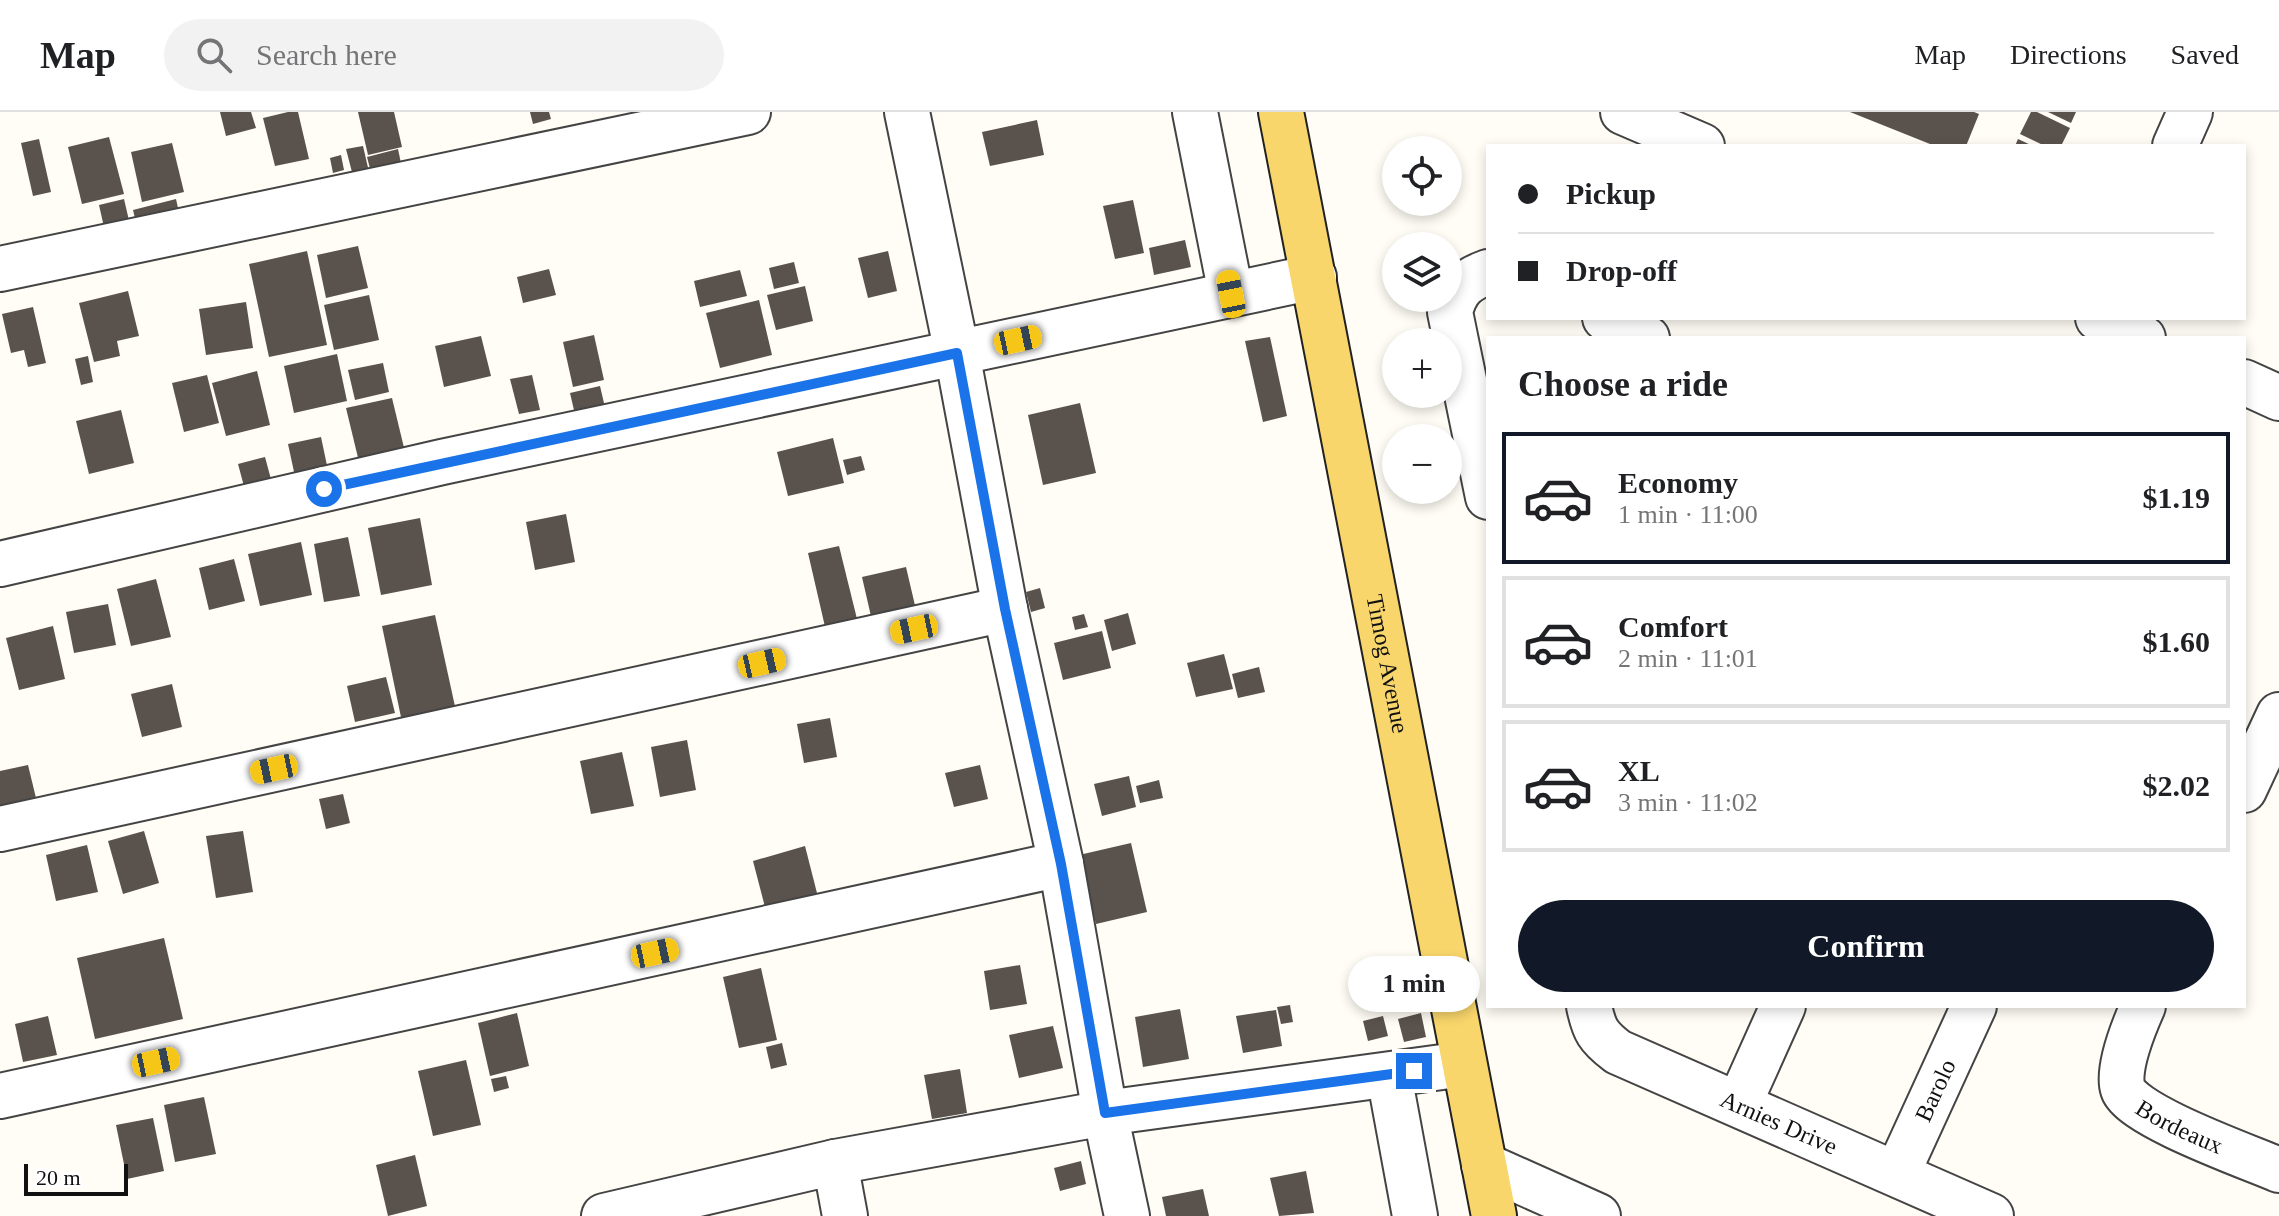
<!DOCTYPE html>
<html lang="en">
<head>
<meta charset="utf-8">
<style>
	body { margin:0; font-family:Georgia,serif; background:#f2f2f2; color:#202124; height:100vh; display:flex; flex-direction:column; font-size:30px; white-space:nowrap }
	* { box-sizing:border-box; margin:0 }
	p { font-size:26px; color:#757577 }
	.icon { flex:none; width:44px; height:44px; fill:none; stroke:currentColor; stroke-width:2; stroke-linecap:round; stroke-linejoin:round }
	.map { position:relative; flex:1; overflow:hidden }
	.panel { position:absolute; left:1486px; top:224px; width:760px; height:672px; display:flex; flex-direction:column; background:#fff; border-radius:0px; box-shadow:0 4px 12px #0003 }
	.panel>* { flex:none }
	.banner { position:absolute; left:1486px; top:32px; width:760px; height:176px; border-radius:0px; box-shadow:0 4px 12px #0003; display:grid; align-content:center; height:176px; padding:0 32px; background:#fff }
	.fabs { position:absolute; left:1382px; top:24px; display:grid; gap:16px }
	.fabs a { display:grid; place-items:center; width:80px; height:80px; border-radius:50%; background:#fff; box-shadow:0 4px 12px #0003; font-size:40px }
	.scale { position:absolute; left:24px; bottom:20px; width:104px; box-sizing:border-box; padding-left:8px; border:4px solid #111; border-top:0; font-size:22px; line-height:28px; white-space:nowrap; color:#111; -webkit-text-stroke:6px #fff; paint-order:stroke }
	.end { position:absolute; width:36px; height:36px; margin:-18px; border:10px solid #1a73e8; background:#fff; box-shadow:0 0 0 4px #fff }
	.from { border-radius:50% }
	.bubble { position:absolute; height:56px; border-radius:28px; background:#fff; box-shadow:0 4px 12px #0003; font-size:26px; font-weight:700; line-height:56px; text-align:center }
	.car { position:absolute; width:24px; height:48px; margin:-24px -12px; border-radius:10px; box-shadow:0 0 6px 2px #0007; background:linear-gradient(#f5c518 24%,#345 0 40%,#f5c518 0 76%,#345 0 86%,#f5c518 0) }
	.banner b { display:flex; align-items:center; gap:28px; height:76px; font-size:30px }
	.banner b+b { border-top:2px solid #e0e0e0 }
	.banner i { width:20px; height:20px; background:#202124 }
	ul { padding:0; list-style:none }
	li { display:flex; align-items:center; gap:24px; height:132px; margin:0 16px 12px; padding:0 16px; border:4px solid #e0e0e0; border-radius:0px }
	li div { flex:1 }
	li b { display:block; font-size:30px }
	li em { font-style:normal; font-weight:700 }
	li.on { border-color:#111827 }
	li>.icon { width:72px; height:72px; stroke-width:1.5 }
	h2 { padding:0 32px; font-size:36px; line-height:96px }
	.primary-button { display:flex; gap:16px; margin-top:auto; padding:16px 32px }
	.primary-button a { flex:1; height:92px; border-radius:48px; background:#111827; color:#fff; font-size:32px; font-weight:700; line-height:92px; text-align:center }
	header { display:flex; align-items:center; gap:48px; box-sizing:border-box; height:112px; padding:0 40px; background:#fff; border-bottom:2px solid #e0e0e0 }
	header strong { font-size:38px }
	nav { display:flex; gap:44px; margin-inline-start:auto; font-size:28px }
	.search { width:560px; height:72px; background:#f2f2f2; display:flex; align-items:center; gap:20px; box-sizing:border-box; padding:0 28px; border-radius:44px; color:#757577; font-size:30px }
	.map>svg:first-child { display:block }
	.building { fill:#5a524d }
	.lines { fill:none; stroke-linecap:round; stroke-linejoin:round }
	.minor-casing { stroke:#444; stroke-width:48 }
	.major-casing { stroke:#222; stroke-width:48 }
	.minor { stroke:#fff; stroke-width:44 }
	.major { stroke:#f9d66b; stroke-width:44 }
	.route { stroke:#1a73e8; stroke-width:10 }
	.labels { text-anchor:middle; stroke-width:8; stroke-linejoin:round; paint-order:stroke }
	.street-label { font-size:24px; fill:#111; stroke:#fff }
</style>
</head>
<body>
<header>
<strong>Map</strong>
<div class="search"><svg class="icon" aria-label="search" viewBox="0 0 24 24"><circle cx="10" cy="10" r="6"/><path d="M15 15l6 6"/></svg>Search here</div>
<nav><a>Map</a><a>Directions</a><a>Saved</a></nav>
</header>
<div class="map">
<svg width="2279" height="1104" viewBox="0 0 2279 1104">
	<rect width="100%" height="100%" fill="#fffdf5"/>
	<g class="building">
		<polygon points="220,0 251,0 256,16 226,24"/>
		<polygon points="288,0 298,0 309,47 275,54 263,6"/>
		<polygon points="358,0 394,0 402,35 368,43"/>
		<polygon points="530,0 549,0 551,7 533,12"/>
		<polygon points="1850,0 1974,0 1979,2 1966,34 1935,34"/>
		<polygon points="2031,0 2037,0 2070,16 2061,34 2045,34 2020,22"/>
		<polygon points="2048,0 2076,0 2071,11"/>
		<polygon points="1037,8 1044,43 990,54 982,20"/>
		<polygon points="109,25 124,82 82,92 68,35"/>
		<polygon points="39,27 51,80 33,84 21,31"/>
		<polygon points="2018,27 2033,34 2015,34"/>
		<polygon points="172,31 184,80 142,90 131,40"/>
		<polygon points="363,34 369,60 353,64 346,37"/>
		<polygon points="398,37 402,56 372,64 367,45"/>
		<polygon points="341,43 344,58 333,61 330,46"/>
		<polygon points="124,87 131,117 106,124 99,93"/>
		<polygon points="176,87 180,105 137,115 133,98"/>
		<polygon points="1133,88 1144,141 1115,147 1103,94"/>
		<polygon points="1185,128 1191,155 1154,163 1149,136"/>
		<polygon points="358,134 368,176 326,186 317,143"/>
		<polygon points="307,139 327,233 269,245 249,152"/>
		<polygon points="888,139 897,179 868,186 858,146"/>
		<polygon points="794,150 799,171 774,177 769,156"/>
		<polygon points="549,157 556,183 523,191 517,165"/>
		<polygon points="740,158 747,184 700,195 694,169"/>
		<polygon points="805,174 813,209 776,218 767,183"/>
		<polygon points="128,179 139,224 117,229 120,244 94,250 79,191"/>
		<polygon points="369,183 379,228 334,238 324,193"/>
		<polygon points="759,188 772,243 720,256 706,201"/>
		<polygon points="246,190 253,236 206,243 199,197"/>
		<polygon points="33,195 46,251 28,255 24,238 11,241 2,202"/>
		<polygon points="594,223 604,268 573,275 563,230"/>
		<polygon points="481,224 491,264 444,275 435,234"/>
		<polygon points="1270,225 1287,304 1263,310 1245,229"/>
		<polygon points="337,242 347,289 294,301 284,254"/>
		<polygon points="88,244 93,270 81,273 75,247"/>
		<polygon points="383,251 389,280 355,288 348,258"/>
		<polygon points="257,259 270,313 226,324 212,271"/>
		<polygon points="207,263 219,311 184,320 172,271"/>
		<polygon points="532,263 540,298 519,302 510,267"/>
		<polygon points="600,274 607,304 577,311 570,281"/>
		<polygon points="392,286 406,344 360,354 346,296"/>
		<polygon points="1080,291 1096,361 1043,373 1028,303"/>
		<polygon points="121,298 134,351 89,362 76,309"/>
		<polygon points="321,325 329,363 296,369 288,332"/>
		<polygon points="833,326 844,371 788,384 777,340"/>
		<polygon points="861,344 865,358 847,363 843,348"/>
		<polygon points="265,345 272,371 245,378 238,352"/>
		<polygon points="566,402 575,450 535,458 526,410"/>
		<polygon points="420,406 432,473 381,483 368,416"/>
		<polygon points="348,425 360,484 324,490 314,432"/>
		<polygon points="301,430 312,483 260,494 248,442"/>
		<polygon points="839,434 858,511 826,519 808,441"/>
		<polygon points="234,447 245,489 209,498 199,456"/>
		<polygon points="906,455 917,502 873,513 862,465"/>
		<polygon points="156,467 171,525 131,534 117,477"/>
		<polygon points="1040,476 1045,496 1031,500 1026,480"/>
		<polygon points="108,492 116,533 74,541 66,500"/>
		<polygon points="1128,501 1136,532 1112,539 1104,508"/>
		<polygon points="1084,502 1088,515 1075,518 1072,505"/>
		<polygon points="435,503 456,599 402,610 382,514"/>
		<polygon points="53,514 65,567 19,578 6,526"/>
		<polygon points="1102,519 1111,556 1063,568 1054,531"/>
		<polygon points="1224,542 1233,577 1196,585 1187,551"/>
		<polygon points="1259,555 1265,580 1238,586 1232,562"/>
		<polygon points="386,565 395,601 355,610 347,574"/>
		<polygon points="172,572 182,615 142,625 131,582"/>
		<polygon points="830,606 837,645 804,651 797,612"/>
		<polygon points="687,628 696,678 660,685 651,635"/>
		<polygon points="622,640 634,694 591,702 580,649"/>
		<polygon points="28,653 36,686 0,694 0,659"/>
		<polygon points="980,653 988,687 954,695 945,661"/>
		<polygon points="1129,664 1136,695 1102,704 1094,672"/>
		<polygon points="1159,668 1163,686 1140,691 1136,674"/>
		<polygon points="343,682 350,711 326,717 319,687"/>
		<polygon points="144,719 159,771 123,782 108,729"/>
		<polygon points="243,719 253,780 216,786 206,724"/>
		<polygon points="1131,731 1147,800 1096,812 1079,743"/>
		<polygon points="87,733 98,780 56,789 46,743"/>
		<polygon points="805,734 818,785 766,799 753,749"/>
		<polygon points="164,826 183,907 95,927 77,846"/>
		<polygon points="1020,853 1027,892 990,898 984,859"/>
		<polygon points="761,856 777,928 739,936 723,865"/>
		<polygon points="1378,857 1384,881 1357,887 1351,864"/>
		<polygon points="1290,893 1293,910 1281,912 1277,895"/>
		<polygon points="1180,897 1189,947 1143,955 1135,905"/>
		<polygon points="1276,898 1282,934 1243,941 1236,904"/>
		<polygon points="517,901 529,954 490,964 478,911"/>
		<polygon points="1421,901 1426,925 1404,930 1398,907"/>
		<polygon points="48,904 57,943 23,950 15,912"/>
		<polygon points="1383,904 1388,924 1368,929 1363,909"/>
		<polygon points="1053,914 1063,956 1019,966 1009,923"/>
		<polygon points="782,931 787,953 771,957 766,935"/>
		<polygon points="466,948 481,1013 433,1024 418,959"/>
		<polygon points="960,957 967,1001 932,1007 924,963"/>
		<polygon points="506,964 509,976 494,980 491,967"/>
		<polygon points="204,985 216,1042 175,1050 164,993"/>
		<polygon points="153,1006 164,1059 127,1067 116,1013"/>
		<polygon points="415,1043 427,1094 388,1104 376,1053"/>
		<polygon points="1081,1049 1086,1072 1060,1079 1054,1056"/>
		<polygon points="1306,1059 1314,1101 1279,1104 1270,1066"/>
		<polygon points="1203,1077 1209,1104 1166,1104 1162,1085"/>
	</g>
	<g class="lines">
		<g class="minor-casing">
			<g id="minor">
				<polyline points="907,0 957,241 1005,497 1061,752 1105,1001 1127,1104"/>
				<polyline points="1195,0 1231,182"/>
				<polyline points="1623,0 1702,34"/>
				<polyline points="2175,34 2190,0"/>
				<polyline points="0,157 748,0"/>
				<path d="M1488,160C1466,168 1456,176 1450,200L1488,385"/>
				<polyline points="1605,206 1647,226"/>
				<polyline points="2098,206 2143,226"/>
				<polyline points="2244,270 2279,286"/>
				<polyline points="0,452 442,350 1314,165"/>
				<polyline points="2244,678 2279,603"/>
				<polyline points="0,717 1005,497"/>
				<path id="s1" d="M1589,894C1594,918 1598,925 1618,940L1991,1104"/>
				<path id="s2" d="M2143,894C2135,912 2116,957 2123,977C2132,1004 2249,1045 2279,1058"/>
				<polyline points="1389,963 1415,1104"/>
				<polyline points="0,984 1061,752"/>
				<polyline points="1739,992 1783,894"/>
				<polyline points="835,1050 845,1104"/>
				<polyline points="1484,1053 1598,1104"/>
				<path id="s3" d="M1897,1062L1974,894"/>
				<polyline points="604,1104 835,1050 1105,1001 1464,952"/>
			</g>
		</g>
		<g class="major-casing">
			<g id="major">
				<path id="s4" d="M1281,0L1494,1104"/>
			</g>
		</g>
		<use href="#minor" class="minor"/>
		<use href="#major" class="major"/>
	</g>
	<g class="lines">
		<polyline class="route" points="324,377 957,241 1005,497 1061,752 1105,1001 1414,959"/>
	</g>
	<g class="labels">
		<g class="street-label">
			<text dy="8" stroke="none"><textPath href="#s4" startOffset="562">Timog Avenue</textPath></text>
			<text dy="8" stroke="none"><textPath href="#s3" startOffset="92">Barolo</textPath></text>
			<text dy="8" stroke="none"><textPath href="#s1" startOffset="232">Arnies Drive</textPath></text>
			<text dy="8" stroke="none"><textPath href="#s2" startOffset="156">Bordeaux</textPath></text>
		</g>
	</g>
</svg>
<div class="fabs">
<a><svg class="icon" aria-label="locate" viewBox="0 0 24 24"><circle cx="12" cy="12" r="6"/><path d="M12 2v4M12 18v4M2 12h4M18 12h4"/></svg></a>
<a><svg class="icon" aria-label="layers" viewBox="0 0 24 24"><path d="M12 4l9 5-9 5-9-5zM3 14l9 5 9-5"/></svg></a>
<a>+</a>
<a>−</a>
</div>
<div class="scale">20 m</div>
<i class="end from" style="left:324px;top:377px"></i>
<i class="end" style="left:1414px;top:959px"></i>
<div class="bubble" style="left:1348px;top:844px;width:132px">1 min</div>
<i class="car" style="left:1231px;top:182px;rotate:349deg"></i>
<i class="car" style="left:1018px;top:228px;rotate:78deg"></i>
<i class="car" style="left:914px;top:517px;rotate:258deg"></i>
<i class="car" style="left:762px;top:551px;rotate:77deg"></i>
<i class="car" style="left:274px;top:657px;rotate:258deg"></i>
<i class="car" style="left:655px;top:841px;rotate:78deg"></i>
<i class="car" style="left:156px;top:950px;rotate:78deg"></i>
<div class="banner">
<b><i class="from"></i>Pickup</b>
<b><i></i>Drop-off</b>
</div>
<section class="panel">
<h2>Choose a ride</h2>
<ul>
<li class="on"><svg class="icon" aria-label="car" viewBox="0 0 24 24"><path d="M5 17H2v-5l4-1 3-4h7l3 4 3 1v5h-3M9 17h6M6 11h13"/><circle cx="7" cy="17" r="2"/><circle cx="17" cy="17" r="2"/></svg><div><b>Economy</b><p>1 min · 11:00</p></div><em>$1.19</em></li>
<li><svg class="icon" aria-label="car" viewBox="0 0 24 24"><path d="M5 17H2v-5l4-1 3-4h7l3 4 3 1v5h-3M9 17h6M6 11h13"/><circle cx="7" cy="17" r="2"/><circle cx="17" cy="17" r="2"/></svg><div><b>Comfort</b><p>2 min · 11:01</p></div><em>$1.60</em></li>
<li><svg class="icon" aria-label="car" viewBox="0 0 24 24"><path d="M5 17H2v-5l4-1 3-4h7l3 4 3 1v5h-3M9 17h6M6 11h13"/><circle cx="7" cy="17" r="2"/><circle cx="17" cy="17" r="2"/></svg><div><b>XL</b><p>3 min · 11:02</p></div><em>$2.02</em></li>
</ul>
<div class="primary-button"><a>Confirm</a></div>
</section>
</div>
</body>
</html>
